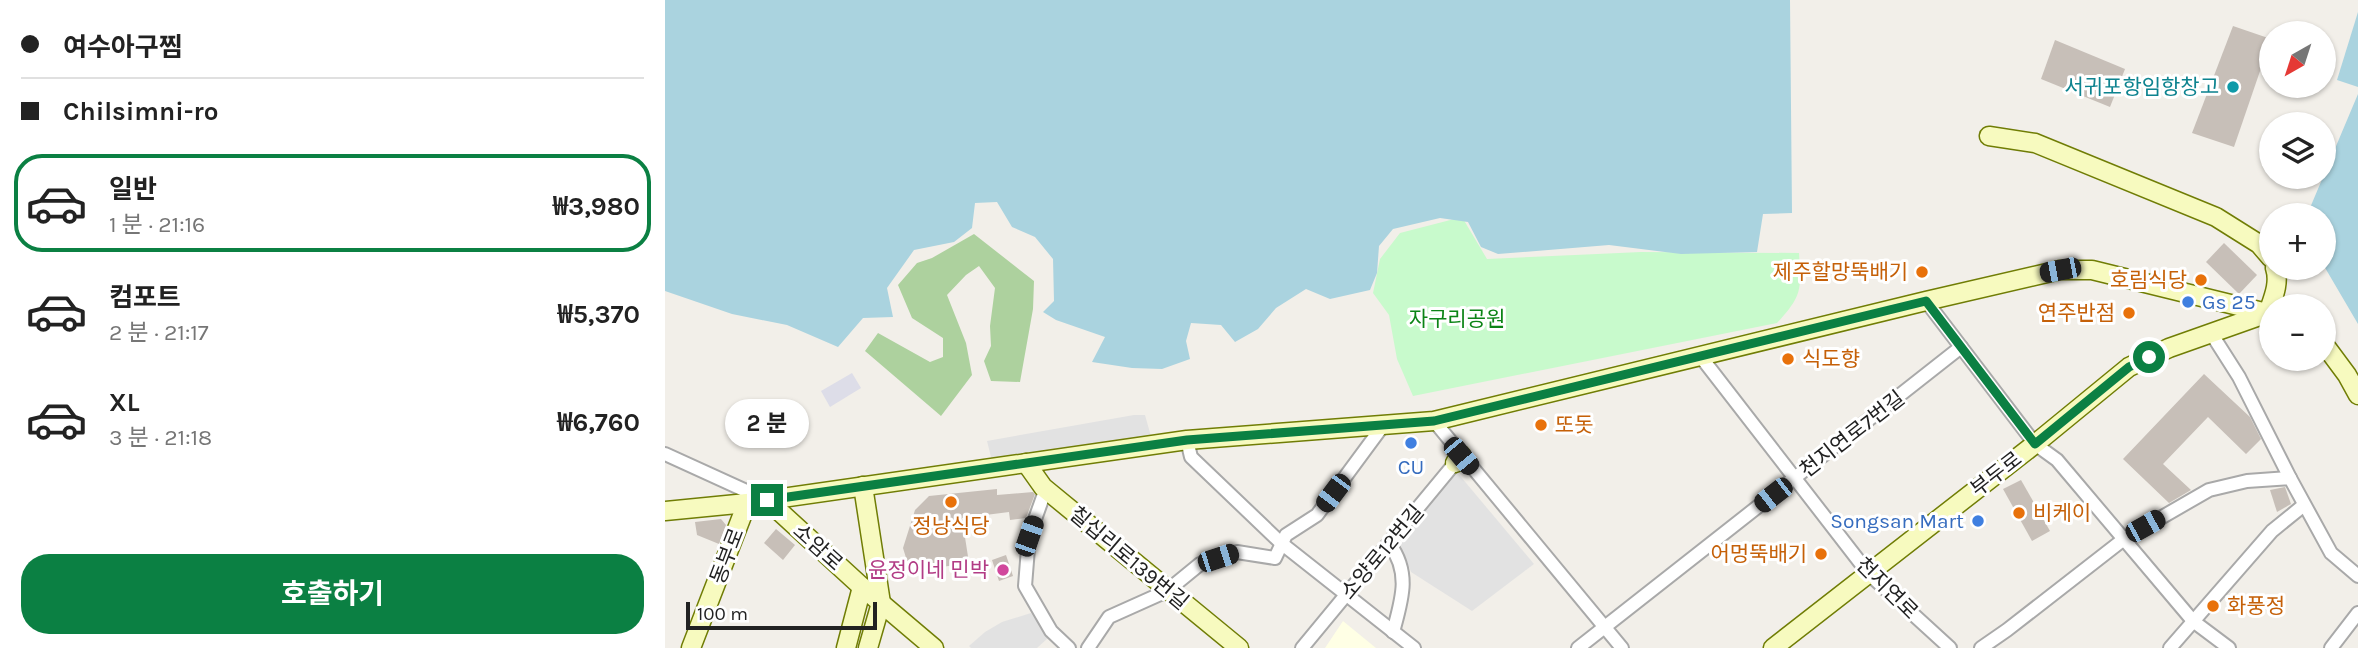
<!DOCTYPE html>
<html lang="ko">
<head>
<meta charset="utf-8">
<style>
	body { margin:0; font-family:Karla,"Noto Sans KR",sans-serif; background:#f2f2f2; color:#222; height:100vh; display:flex; flex-direction:column; font-size:26px; white-space:nowrap }
	* { box-sizing:border-box; margin:0 }
	p { font-size:23px; color:#767676 }
	.icon { flex:none; width:38px; height:38px; fill:none; stroke:currentColor; stroke-width:2; stroke-linecap:round; stroke-linejoin:round }
	.map { position:relative; flex:1; overflow:hidden }
	.side { display:flex; flex-direction:column; background:#fff; width:665px }
	.side>* { flex:none }
	.top-card { display:grid; align-content:center; height:154px; padding:0 21px; background:#fff }
	.needle { width:46px; rotate:219deg }
	.fabs { position:absolute; left:1594px; top:21px; display:grid; gap:14px }
	.fabs a { display:grid; place-items:center; width:77px; height:77px; border-radius:50%; background:#fff; box-shadow:0 2px 5px #0004; font-size:35px }
	.scale { position:absolute; left:21px; bottom:18px; width:191px; box-sizing:border-box; padding-left:7px; border:4px solid #222; border-top:0; font-size:19px; line-height:24px; white-space:nowrap; color:#222; -webkit-text-stroke:5px #fff; paint-order:stroke }
	.end { position:absolute; width:32px; height:32px; margin:-16px; border:9px solid #0b8043; background:#fff; box-shadow:0 0 0 4px #fff }
	.from { border-radius:50% }
	.bubble { position:absolute; height:49px; border-radius:24px; background:#fff; box-shadow:0 2px 5px #0004; font-size:23px; font-weight:700; line-height:49px; text-align:center }
	.car { position:absolute; width:21px; height:42px; margin:-21px -10px; border-radius:9px; box-shadow:0 0 5px 2px #0007; background:linear-gradient(#222 24%,#8ab4d8 0 40%,#222 0 76%,#8ab4d8 0 86%,#222 0) }
	.top-card b { display:flex; align-items:center; gap:24px; height:66px; font-size:26px }
	.top-card b+b { border-top:2px solid #e0e0e0 }
	.top-card i { width:18px; height:18px; background:#222 }
	ul { padding:0; list-style:none }
	li { display:flex; align-items:center; gap:21px; height:98px; margin:0 14px 10px; padding:0 7px; border:4px solid transparent; border-radius:28px }
	li div { flex:1 }
	li b { display:block; font-size:26px }
	li em { font-style:normal; font-weight:700 }
	li.active { border-color:#0b8043 }
	li>.icon { width:63px; height:63px; stroke-width:1.5 }
	.button { display:flex; gap:14px; margin-top:auto; padding:14px 21px }
	.button a { flex:1; height:80px; border-radius:28px; background:#0b8043; color:#fff; font-size:28px; font-weight:700; line-height:80px; text-align:center }
	main { display:flex; flex:1; min-height:0 }
	.map>svg:first-child { display:block }
	.education { fill:#ffffe5 }
	.forest { fill:#add19e }
	.park { fill:#c8facc }
	.parking { fill:#e2e2e2 }
	.plaza { fill:#dddde8 }
	.water { fill:#aad3df }
	.building { fill:#c7bfb8 }
	.lines { fill:none; stroke-linecap:round; stroke-linejoin:round }
	.street-casing { stroke:#a9a9a9; stroke-width:16 }
	.secondary-casing { stroke:#707d05; stroke-width:21 }
	.street { stroke:#fff; stroke-width:12 }
	.secondary { stroke:#f7fabf; stroke-width:18 }
	.route { stroke:#0b8043; stroke-width:9 }
	.culture-dot { fill:#0f9aa8; stroke:#fff; stroke-width:2.5 }
	.food-dot { fill:#e8710a; stroke:#fff; stroke-width:2.5 }
	.shop-dot { fill:#3f7fe0; stroke:#fff; stroke-width:2.5 }
	.hotel-dot { fill:#d1479c; stroke:#fff; stroke-width:2.5 }
	.labels { text-anchor:middle; stroke-width:6; stroke-linejoin:round; paint-order:stroke }
	.culture-label { font-size:21px; fill:#0d838f; stroke:#fff; text-anchor:end }
	.food-label { font-size:21px; fill:#c56008; stroke:#fff; text-anchor:end }
	.shop-label { font-size:21px; fill:#366cbe; stroke:#fff; text-anchor:start }
	.park-label { font-size:21px; fill:#0c8416; stroke:#fff }
	.street-label { font-size:21px; fill:#222; stroke:#fff }
	.hotel-label { font-size:21px; fill:#b23c85; stroke:#fff; text-anchor:end }
</style>
</head>
<body>
<main>
<section class="side">
<div class="top-card">
<b><i class="from"></i>여수아구찜</b>
<b><i></i>Chilsimni-ro</b>
</div>
<ul>
<li class="active"><svg class="icon" aria-label="car" viewBox="0 0 24 24"><path d="M5 17H2v-5l4-1 3-4h7l3 4 3 1v5h-3M9 17h6M6 11h13"/><circle cx="7" cy="17" r="2"/><circle cx="17" cy="17" r="2"/></svg><div><b>일반</b><p>1 분 · 21:16</p></div><em>₩3,980</em></li>
<li><svg class="icon" aria-label="car" viewBox="0 0 24 24"><path d="M5 17H2v-5l4-1 3-4h7l3 4 3 1v5h-3M9 17h6M6 11h13"/><circle cx="7" cy="17" r="2"/><circle cx="17" cy="17" r="2"/></svg><div><b>컴포트</b><p>2 분 · 21:17</p></div><em>₩5,370</em></li>
<li><svg class="icon" aria-label="car" viewBox="0 0 24 24"><path d="M5 17H2v-5l4-1 3-4h7l3 4 3 1v5h-3M9 17h6M6 11h13"/><circle cx="7" cy="17" r="2"/><circle cx="17" cy="17" r="2"/></svg><div><b>XL</b><p>3 분 · 21:18</p></div><em>₩6,760</em></li>
</ul>
<div class="button"><a>호출하기</a></div>
</section>
<div class="map">
<svg width="1693" height="648" viewBox="0 0 1693 648">
	<rect width="100%" height="100%" fill="#f2efe9"/>
	<polygon class="education" points="678,621 711,648 660,648"/>
	<polygon class="forest" points="309,234 369,281 368,309 355,382 326,381 319,361 326,346 325,326 330,288 314,266 301,275 282,295 301,343 307,375 276,416 200,351 213,333 265,362 278,357 278,338 247,318 233,285 252,263 267,258"/>
	<path class="park" d="M797,217L822,259L976,252L1134,253C1136,289 1138,295 1112,323L748,396L732,359L724,315L708,293L715,259L735,233Z"/>
	<g class="parking">
		<polygon points="469,415 480,415 487,440 327,461 322,441"/>
		<polygon points="791,471 869,564 807,611 746,572 735,544"/>
		<polygon points="366,613 383,638 372,648 306,648 304,646 320,632 337,622"/>
	</g>
	<polygon class="plaza" points="187,373 196,388 165,407 156,391"/>
	<g class="water">
		<polygon points="0,0 1125,0 1127,213 1098,214 1092,252 1016,254 944,245 833,254 816,247 803,222 775,218 728,229 714,246 712,273 705,290 665,299 641,289 611,308 593,329 570,342 556,325 526,323 521,341 525,359 497,369 467,368 427,362 440,337 391,320 378,312 389,301 388,259 370,237 347,227 332,202 310,203 307,228 289,242 249,250 222,288 228,317 198,318 173,347 122,325 67,314 0,291"/>
		<polygon points="1693,12 1693,87 1672,80"/>
		<polygon points="1693,94 1693,324 1659,266 1659,215 1642,215"/>
	</g>
	<g class="building">
		<polygon points="1568,26 1606,39 1569,147 1527,133"/>
		<polygon points="1390,40 1460,69 1445,107 1376,79"/>
		<polygon points="1559,243 1592,275 1574,294 1541,262"/>
		<polygon points="1539,374 1585,417 1596,439 1581,454 1543,417 1498,464 1526,490 1504,503 1458,459"/>
		<polygon points="1356,480 1385,531 1367,541 1338,489"/>
		<polygon points="1620,487 1626,504 1612,512 1605,490"/>
		<polygon points="332,489 332,495 368,492 370,494 361,518 345,520 344,512 297,518 304,563 263,569 262,560 242,561 238,548 250,510 264,496"/>
		<polygon points="56,519 61,525 54,544 32,535 30,522"/>
		<polygon points="111,529 130,545 118,560 99,543"/>
		<polygon points="341,555 348,576 334,581 327,560"/>
	</g>
	<g class="lines">
		<g class="street-casing">
			<g id="street">
				<polyline points="1261,301 1370,444 1392,460 1528,621 1564,648"/>
				<polyline points="1546,333 1574,377 1625,478"/>
				<polyline points="1036,357 1204,574 1285,648"/>
				<polyline points="769,421 957,648"/>
				<polyline points="522,440 526,457 616,543 749,648"/>
				<polyline points="0,454 101,500"/>
				<polyline points="382,490 379,494 364,536 360,586 386,631 404,648"/>
				<path d="M724,543C746,573 737,599 728,632"/>
				<polyline points="423,648 444,617 502,591 535,564 572,552 610,558 621,535 652,515 717,427"/>
				<polyline points="637,648 790,463"/>
				<polyline points="913,648 1296,347"/>
				<polyline points="1316,648 1342,630 1459,539 1544,490 1582,481 1625,478 1666,553 1693,576"/>
				<polyline points="1505,648 1607,531 1639,505"/>
				<polyline points="1666,648 1693,613"/>
			</g>
		</g>
		<g class="secondary-casing">
			<g id="secondary">
				<polyline points="1324,136 1370,143 1551,217 1594,244 1606,258"/>
				<polyline points="1659,344 1682,375 1693,395"/>
				<polyline points="361,463 378,487 574,648"/>
				<polyline points="790,463 796,455"/>
				<polyline points="198,486 216,603 203,648"/>
				<polyline points="102,500 197,587 269,648"/>
				<polyline points="0,511 82,503 522,440 769,421 1261,301 1395,270 1427,270 1606,314"/>
				<polyline points="26,648 82,503"/>
				<polyline points="181,648 197,587"/>
				<path d="M1108,648L1370,444L1464,367L1504,348L1603,313C1608,298 1615,283 1610,268"/>
			</g>
		</g>
		<use href="#street" class="street"/>
		<use href="#secondary" class="secondary"/>
	</g>
	<g class="lines">
		<polyline class="route" points="102,500 522,440 769,421 1261,301 1370,444 1464,367 1484,357"/>
	</g>
	<circle class="culture-dot" cx="1568" cy="87" r="7"/>
	<g class="food-dot">
		<circle cx="1257" cy="272" r="7"/>
		<circle cx="1536" cy="280" r="7"/>
		<circle cx="1464" cy="313" r="7"/>
		<circle cx="1123" cy="359" r="7"/>
		<circle cx="876" cy="425" r="7"/>
		<circle cx="286" cy="502" r="7"/>
		<circle cx="1354" cy="513" r="7"/>
		<circle cx="1156" cy="554" r="7"/>
		<circle cx="1548" cy="606" r="7"/>
	</g>
	<g class="shop-dot">
		<circle cx="1523" cy="302" r="7"/>
		<circle cx="746" cy="443" r="7"/>
		<circle cx="1313" cy="521" r="7"/>
	</g>
	<circle class="hotel-dot" cx="338" cy="570" r="7"/>
	<g class="labels">
		<g class="culture-label">
			<text x="1554" y="94">서귀포항임항창고</text>
		</g>
		<g class="food-label">
			<text x="1243" y="279">제주할망뚝배기</text>
			<text x="1522" y="287">호림식당</text>
			<text x="1450" y="320">연주반점</text>
			<text x="1137" y="366" text-anchor="start">식도향</text>
			<text x="890" y="432" text-anchor="start">또돗</text>
			<text x="1368" y="520" text-anchor="start">비케이</text>
			<text x="286" y="533" text-anchor="middle">정낭식당</text>
			<text x="1142" y="561">어멍뚝배기</text>
			<text x="1562" y="613" text-anchor="start">화풍정</text>
		</g>
		<g class="shop-label">
			<text x="1537" y="309">Gs 25</text>
			<text x="746" y="474" text-anchor="middle">CU</text>
			<text x="1299" y="528" text-anchor="end">Songsan Mart</text>
		</g>
		<g class="park-label">
			<text x="792" y="326">자구리공원</text>
		</g>
		<g class="street-label">
			<text transform="translate(1187 434) rotate(-38)" y="7">천지연로7번길</text>
			<text transform="translate(1331 474) rotate(-38)" y="7">부두로</text>
			<text transform="translate(153 547) rotate(42)" y="7">소암로</text>
			<text transform="translate(717 552) rotate(-50)" y="7">소양로12번길</text>
			<text transform="translate(62 556) rotate(-69)" y="7">동부로</text>
			<text transform="translate(464 558) rotate(40)" y="7">칠십리로139번길</text>
			<text transform="translate(1222 588) rotate(45)" y="7">천지연로</text>
		</g>
		<g class="hotel-label">
			<text x="324" y="577">윤정이네 민박</text>
		</g>
	</g>
</svg>
<div class="fabs">
<a><svg class="needle" viewBox="-14 -14 28 28"><path d="M0-13l5 13h-10z" fill="#e53935"/><path d="M0 13l5-13h-10z" fill="#767676"/></svg></a>
<a><svg class="icon" aria-label="layers" viewBox="0 0 24 24"><path d="M12 4l9 5-9 5-9-5zM3 14l9 5 9-5"/></svg></a>
<a>+</a>
<a>−</a>
</div>
<div class="scale">100 m</div>
<i class="end from" style="left:1484px;top:357px"></i>
<i class="end" style="left:102px;top:500px"></i>
<div class="bubble" style="left:60px;top:399px;width:84px">2 분</div>
<i class="car" style="left:1395px;top:270px;rotate:259deg"></i>
<i class="car" style="left:796px;top:456px;rotate:140deg"></i>
<i class="car" style="left:668px;top:493px;rotate:217deg"></i>
<i class="car" style="left:1108px;top:495px;rotate:232deg"></i>
<i class="car" style="left:1480px;top:526px;rotate:61deg"></i>
<i class="car" style="left:364px;top:536px;rotate:19deg"></i>
<i class="car" style="left:553px;top:558px;rotate:72deg"></i>
</div>
</main>
</body>
</html>
